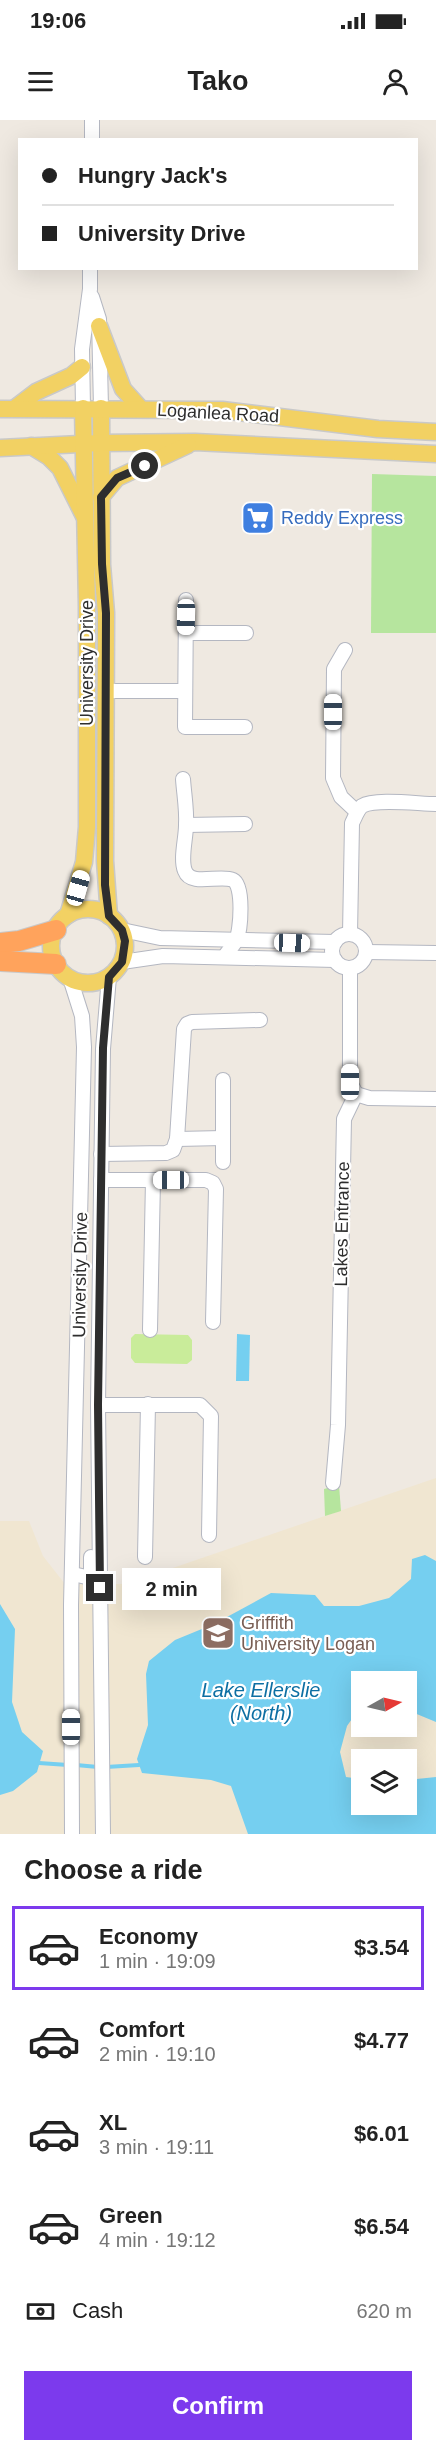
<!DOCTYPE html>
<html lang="en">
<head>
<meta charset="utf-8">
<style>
	body { margin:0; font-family:Arial,sans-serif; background:#f2f2f2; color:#222; height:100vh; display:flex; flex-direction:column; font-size:22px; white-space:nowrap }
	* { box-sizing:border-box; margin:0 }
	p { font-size:20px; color:#767676 }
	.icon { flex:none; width:33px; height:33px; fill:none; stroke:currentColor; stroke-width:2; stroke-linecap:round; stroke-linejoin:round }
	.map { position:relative; height:1714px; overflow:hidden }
	.side { display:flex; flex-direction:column; background:#fff; flex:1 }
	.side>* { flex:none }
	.banner { position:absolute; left:18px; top:18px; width:400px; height:132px; border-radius:0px; box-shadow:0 6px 24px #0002; display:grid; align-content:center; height:132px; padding:0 24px; background:#fff }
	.needle { width:39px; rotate:82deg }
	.buttons { position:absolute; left:351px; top:1551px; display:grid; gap:12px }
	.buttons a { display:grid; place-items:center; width:66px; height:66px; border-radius:0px; background:#fff; box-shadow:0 6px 24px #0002; font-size:30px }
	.end { position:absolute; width:27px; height:27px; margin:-14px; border:8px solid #2e2e2e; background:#fff; box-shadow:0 0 0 3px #fff }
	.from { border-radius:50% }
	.bubble { position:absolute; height:42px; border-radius:0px; background:#fff; box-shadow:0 6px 24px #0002; font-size:20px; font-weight:700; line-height:42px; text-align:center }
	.car { position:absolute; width:18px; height:36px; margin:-18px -9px; border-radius:8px; box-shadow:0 0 4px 2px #0007; background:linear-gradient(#fff 24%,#345 0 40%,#fff 0 76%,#345 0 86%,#fff 0) }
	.banner b { display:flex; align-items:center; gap:21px; height:57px; font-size:22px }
	.banner b+b { border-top:2px solid #e0e0e0 }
	.banner i { width:15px; height:15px; background:#222 }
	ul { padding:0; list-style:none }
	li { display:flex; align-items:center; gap:18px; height:84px; margin:0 12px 9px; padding:0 12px; border:3px solid transparent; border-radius:0px }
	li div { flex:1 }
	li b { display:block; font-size:22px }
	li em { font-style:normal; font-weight:700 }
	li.selected { border-color:#7c3aed }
	li>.icon { width:54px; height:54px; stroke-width:1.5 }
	h2 { padding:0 24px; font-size:27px; line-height:72px }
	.pay { display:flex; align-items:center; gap:15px; height:66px; padding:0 24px; font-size:22px }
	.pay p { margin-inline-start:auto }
	.primary-button { display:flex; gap:12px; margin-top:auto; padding:12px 24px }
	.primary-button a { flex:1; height:69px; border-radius:0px; background:#7c3aed; color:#fff; font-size:24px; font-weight:700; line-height:69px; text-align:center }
	.status { display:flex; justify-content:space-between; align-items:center; height:42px; padding:0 30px; background:#fff; direction:ltr }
	.status svg { height:16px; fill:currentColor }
	header { display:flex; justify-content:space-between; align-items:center; height:78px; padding:0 24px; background:#fff; font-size:27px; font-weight:700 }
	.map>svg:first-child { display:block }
	.education { fill:#f0e6d1; fill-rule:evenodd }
	.green { fill:#b6e59e }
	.pitch { fill:#c9ec9a }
	.water { fill:#75cff0 }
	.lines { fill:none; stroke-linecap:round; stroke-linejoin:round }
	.stream { stroke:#75cff0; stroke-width:4 }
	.minor-casing { stroke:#b4b7c1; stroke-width:16 }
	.major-casing { stroke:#c9c9c9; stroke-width:19 }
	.highway-casing { stroke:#c9c9c9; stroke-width:22 }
	.minor { stroke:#fff; stroke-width:14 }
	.major { stroke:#f2d163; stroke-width:16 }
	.highway { stroke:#ffa35c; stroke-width:20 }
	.route { stroke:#2e2e2e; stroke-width:8 }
	.labels { text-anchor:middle; stroke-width:4.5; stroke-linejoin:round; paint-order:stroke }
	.street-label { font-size:18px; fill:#2e2e2e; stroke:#fff }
	.shop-label { font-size:18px; fill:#366cbe; stroke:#fff; text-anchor:start }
	.education-label { font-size:18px; fill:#785e54; stroke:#fff; text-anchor:start }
	.water-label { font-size:20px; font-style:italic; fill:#0d6fa3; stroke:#fff }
</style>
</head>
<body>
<div class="status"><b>19:06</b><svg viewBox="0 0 49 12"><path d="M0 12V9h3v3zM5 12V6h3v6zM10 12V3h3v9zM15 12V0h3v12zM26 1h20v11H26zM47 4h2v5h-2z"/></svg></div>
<header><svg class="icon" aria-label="menu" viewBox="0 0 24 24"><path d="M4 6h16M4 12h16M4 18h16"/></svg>Tako<svg class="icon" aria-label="person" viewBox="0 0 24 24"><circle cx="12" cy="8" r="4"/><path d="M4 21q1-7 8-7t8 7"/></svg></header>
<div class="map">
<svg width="436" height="1714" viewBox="0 0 436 1714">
	<rect width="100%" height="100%" fill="#efe9e1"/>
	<path class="education" d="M436,1358V1714H0V1401H29L43,1436L65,1464H126ZM362,1562H406V1606H362ZM362,1640H406V1684H362Z"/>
	<g class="green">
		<polygon points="372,354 436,356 436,513 371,513"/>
		<polygon points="339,1365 341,1391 325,1396 324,1369"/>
	</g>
	<polygon class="pitch" points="135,1214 188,1215 192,1220 192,1240 187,1244 135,1243 131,1238 131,1218"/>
	<g class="water">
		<polygon points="237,1214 250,1215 249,1261 236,1261"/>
		<polygon points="425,1435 436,1441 436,1602 407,1590 406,1562 362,1562 361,1586 347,1606 340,1632 346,1657 361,1659 362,1684 406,1684 407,1660 436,1657 436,1714 248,1714 231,1666 211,1660 142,1653 137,1639 148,1605 146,1554 149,1541 175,1520 214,1504 271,1473 315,1475 324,1486 359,1486 389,1478 411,1459 412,1439"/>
		<polygon points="0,1484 15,1509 12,1582 22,1612 43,1631 37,1652 13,1671 0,1675"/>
	</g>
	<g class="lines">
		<g class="stream">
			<polyline points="39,1643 68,1645"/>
			<polyline points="76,1645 98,1647"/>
			<polyline points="106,1647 139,1645"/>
		</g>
		<g class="minor-casing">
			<g id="minor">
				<polyline points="92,20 92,0"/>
				<polyline points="92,177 99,199 101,288"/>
				<polyline points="83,288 82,229 90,169 90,148"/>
				<polyline points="186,480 185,607 245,607"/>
				<polyline points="186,513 246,513"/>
				<polyline points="345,530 334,549 333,658 341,677 357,692"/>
				<polyline points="106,571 185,571"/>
				<path d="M183,659C184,674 187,690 186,705C186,719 180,739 185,751C191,767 220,754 233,760C244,765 241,810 236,821C233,826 228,831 225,836"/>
				<polyline points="186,705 245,704"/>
				<polyline points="122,810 160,818 335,822"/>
				<path d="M350,814L352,703C355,698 357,690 362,686C375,678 419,684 436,684"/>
				<circle cx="349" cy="831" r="17"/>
				<polyline points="366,832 436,833"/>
				<polyline points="122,842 163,836 335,840"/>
				<polyline points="70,858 82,896 84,927 71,1485 72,1714"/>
				<polyline points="356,974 369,978 436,979"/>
				<polyline points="177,1019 223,1018"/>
				<polyline points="101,1034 166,1033 173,1030 177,1019 184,909 187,904 192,902 260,900"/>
				<polyline points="223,1042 223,960"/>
				<polyline points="101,1060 206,1060 213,1063 216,1069 213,1202"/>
				<polyline points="150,1210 153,1060"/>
				<polyline points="98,1285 200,1285 211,1296 209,1415"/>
				<polyline points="333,1363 338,1305 344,999 356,974 350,962 350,848"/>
				<polyline points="145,1437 148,1284"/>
				<polyline points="73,1454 86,1457 91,1454 91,1437"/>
				<polyline points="103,1714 98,1285 103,929 109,857"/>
			</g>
		</g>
		<g class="major-casing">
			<g id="major">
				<polyline points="99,206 123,269 141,289"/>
				<polyline points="15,288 36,272 71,256 82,247"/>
				<polyline points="101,288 102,445 106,493 105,741 109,796"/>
				<polyline points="0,289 222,290 378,309 436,312"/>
				<polyline points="31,326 49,337 60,348 84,396"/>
				<polyline points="0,328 100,323 195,322 436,334"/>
				<polyline points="101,377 117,358 188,325"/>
				<circle cx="88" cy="826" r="37"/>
				<polyline points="68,795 84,742 87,707 87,486 83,288"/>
			</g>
		</g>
		<g class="highway-casing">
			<g id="highway">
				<polyline points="0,823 19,821 56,810"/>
				<polyline points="0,841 56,844"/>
			</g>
		</g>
		<use href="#minor" class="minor"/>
		<use href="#major" class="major"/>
		<use href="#highway" class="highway"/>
	</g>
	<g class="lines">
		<polyline class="route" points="100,1468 98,1285 103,928 109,857 122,842 125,821 122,810 109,796 105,765 106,493 102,444 101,377 117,358 145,346"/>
	</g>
	<defs>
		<g id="supermarket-square" transform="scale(1.725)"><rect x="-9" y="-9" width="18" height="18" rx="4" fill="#3f7fe0" stroke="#fff"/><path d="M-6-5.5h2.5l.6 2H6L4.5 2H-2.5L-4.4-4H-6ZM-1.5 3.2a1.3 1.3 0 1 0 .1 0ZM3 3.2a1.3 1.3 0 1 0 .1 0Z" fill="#fff"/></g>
		<g id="university-square" transform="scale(1.725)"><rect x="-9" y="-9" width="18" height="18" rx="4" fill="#8d6e63" stroke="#fff"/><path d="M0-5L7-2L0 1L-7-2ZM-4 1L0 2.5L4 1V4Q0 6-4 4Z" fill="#fff"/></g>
	</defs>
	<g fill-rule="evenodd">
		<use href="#supermarket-square" x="258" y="398"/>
		<use href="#university-square" x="218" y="1513"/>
	</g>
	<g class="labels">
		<g class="street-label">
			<text transform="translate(218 293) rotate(3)" y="6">Loganlea Road</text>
			<text transform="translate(87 543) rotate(-90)" y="6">University Drive</text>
			<text transform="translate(342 1104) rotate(-89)" y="6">Lakes Entrance</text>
			<text transform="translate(80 1155) rotate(-89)" y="6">University Drive</text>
		</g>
		<g class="shop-label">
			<text x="281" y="404">Reddy Express</text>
		</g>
		<g class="education-label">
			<text x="241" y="1509">Griffith<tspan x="241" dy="21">University Logan</tspan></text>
		</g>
		<g class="water-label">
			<text x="261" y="1577">Lake Ellerslie<tspan x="261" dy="23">(North)</tspan></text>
		</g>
	</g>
</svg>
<div class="buttons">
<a><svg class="needle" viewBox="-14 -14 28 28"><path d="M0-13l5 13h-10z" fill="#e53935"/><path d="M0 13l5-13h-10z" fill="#767676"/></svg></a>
<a><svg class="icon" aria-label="layers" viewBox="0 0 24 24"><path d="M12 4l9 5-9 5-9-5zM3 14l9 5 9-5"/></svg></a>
</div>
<i class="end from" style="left:145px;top:346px"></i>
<i class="end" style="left:100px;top:1468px"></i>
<div class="bubble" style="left:122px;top:1448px;width:99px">2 min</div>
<i class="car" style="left:186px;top:497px;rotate:181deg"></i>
<i class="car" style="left:333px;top:592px;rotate:0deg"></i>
<i class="car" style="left:78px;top:768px;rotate:16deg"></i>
<i class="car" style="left:292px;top:823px;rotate:92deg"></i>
<i class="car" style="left:350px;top:962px;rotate:0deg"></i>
<i class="car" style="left:171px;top:1060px;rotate:270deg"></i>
<i class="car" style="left:71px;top:1607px;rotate:0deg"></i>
<div class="banner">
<b><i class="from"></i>Hungry Jack's</b>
<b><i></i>University Drive</b>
</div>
</div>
<section class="side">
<h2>Choose a ride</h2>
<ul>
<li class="selected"><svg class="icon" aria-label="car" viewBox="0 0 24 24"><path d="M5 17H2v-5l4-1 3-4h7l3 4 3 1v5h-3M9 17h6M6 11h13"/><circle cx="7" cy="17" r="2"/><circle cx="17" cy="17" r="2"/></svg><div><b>Economy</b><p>1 min · 19:09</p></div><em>$3.54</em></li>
<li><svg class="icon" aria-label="car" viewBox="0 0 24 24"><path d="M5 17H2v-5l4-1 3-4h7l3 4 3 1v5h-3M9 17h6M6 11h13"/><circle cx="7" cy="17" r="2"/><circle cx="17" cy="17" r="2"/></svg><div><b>Comfort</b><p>2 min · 19:10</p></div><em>$4.77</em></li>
<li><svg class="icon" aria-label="car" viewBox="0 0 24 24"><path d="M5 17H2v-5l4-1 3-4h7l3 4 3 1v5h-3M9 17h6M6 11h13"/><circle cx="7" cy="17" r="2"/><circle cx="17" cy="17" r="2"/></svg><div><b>XL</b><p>3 min · 19:11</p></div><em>$6.01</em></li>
<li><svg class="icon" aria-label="car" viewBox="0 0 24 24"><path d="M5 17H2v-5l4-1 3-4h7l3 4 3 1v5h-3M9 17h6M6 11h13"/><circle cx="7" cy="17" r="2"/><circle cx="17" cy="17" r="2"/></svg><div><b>Green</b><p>4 min · 19:12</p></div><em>$6.54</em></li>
</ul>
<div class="pay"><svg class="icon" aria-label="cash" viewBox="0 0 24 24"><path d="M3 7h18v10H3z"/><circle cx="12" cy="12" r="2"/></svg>Cash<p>620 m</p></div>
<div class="primary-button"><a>Confirm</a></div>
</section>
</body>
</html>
